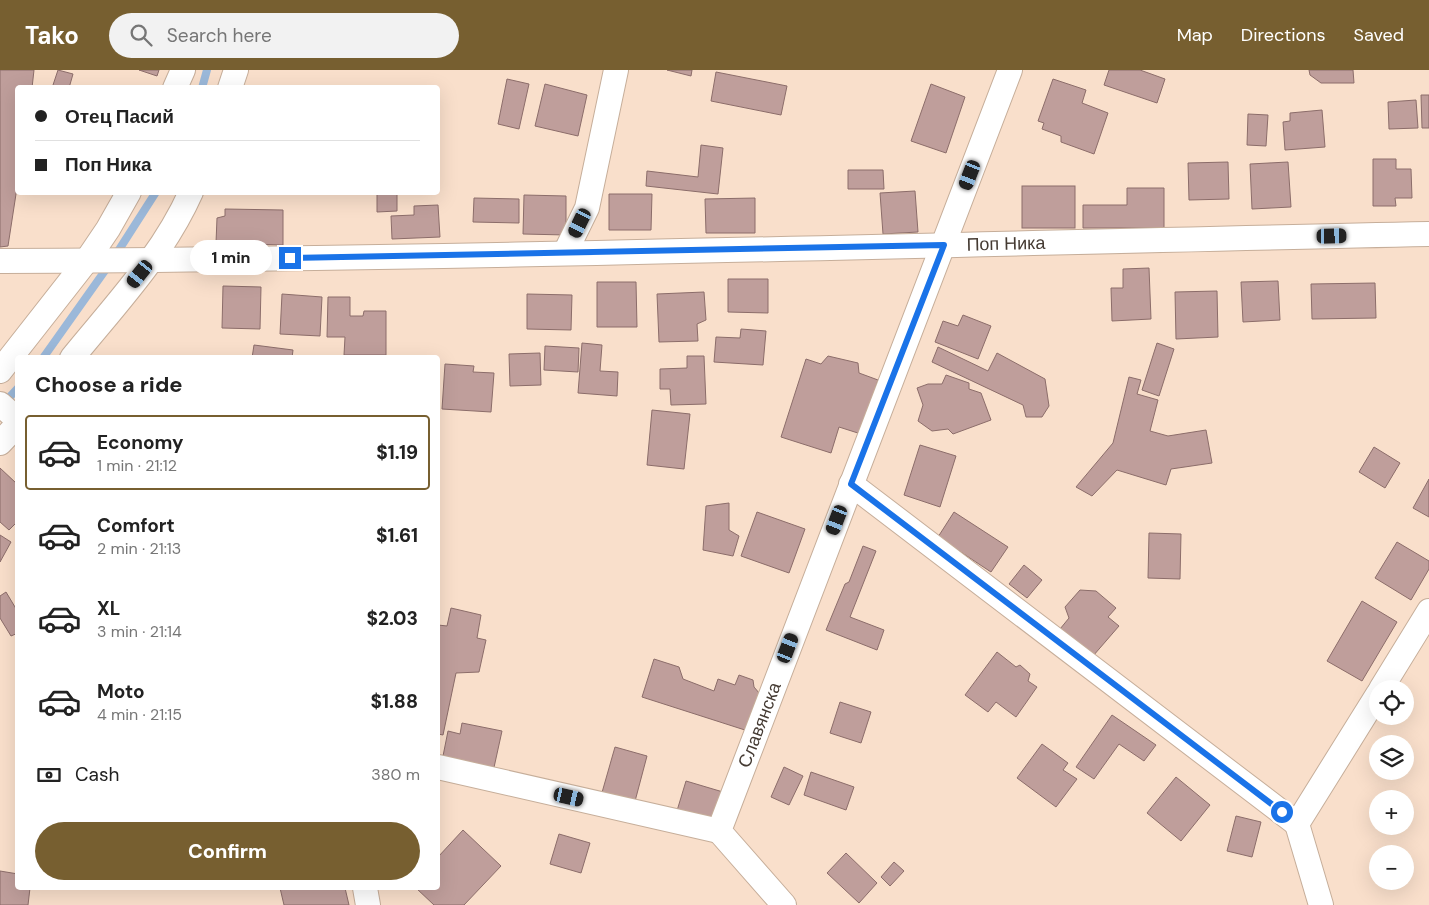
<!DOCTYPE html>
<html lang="en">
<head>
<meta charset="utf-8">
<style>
	body { margin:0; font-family:"DM Sans",sans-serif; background:#f2f2f2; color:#222; height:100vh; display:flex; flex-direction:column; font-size:19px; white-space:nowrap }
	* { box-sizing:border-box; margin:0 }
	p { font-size:16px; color:#767676 }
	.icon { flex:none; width:28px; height:28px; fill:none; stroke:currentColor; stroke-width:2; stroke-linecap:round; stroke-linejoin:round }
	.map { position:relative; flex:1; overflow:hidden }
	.panel { position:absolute; left:15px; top:285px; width:425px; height:535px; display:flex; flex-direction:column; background:#fff; border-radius:5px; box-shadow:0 5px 20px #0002 }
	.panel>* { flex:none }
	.guide { position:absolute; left:15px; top:15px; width:425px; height:110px; border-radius:5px; box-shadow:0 5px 20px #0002; display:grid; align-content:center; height:110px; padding:0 20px; background:#fff }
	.fabs { position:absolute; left:1369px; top:610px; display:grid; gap:10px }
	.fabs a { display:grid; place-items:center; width:45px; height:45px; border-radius:50%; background:#fff; box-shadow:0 5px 20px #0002; font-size:25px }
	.end { position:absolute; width:22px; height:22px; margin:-11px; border:6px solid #1a73e8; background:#fff; box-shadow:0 0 0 2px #fff }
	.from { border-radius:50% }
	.bubble { position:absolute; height:35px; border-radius:18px; background:#fff; box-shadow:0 5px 20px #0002; font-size:16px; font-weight:800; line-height:35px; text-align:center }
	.car { position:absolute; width:15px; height:30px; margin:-15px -8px; border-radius:6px; box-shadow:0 0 4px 1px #0007; background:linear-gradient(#222 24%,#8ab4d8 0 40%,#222 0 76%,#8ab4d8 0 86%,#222 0) }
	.guide b { display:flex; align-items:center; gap:18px; height:48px; font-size:19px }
	.guide b+b { border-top:1px solid #e0e0e0 }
	.guide i { width:12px; height:12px; background:#222 }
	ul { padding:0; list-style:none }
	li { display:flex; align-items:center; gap:15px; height:75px; margin:0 10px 8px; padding:0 10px; border:2px solid transparent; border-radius:5px }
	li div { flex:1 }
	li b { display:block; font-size:19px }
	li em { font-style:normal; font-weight:800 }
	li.selected { border-color:#775f30 }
	li>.icon { width:45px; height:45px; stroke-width:1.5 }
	h2 { padding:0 20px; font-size:22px; line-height:60px }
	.pay { display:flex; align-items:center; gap:12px; height:55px; padding:0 20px; font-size:19px }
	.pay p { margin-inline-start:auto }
	.primary-button { display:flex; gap:10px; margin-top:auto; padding:10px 20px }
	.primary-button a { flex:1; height:58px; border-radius:30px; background:#775f30; color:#fff; font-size:20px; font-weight:800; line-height:58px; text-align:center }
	header { display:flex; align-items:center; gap:30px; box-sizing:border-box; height:70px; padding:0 25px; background:#775f30; color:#fff }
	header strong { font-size:24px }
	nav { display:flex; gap:28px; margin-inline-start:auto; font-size:18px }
	.search { width:350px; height:45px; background:#f2f2f2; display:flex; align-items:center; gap:12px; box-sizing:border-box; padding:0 18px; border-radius:28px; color:#767676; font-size:19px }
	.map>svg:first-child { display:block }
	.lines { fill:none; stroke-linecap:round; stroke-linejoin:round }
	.stream { stroke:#9bb8d9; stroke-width:8 }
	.building { fill:#bf9e9b; stroke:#8c6d6a }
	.street-casing { stroke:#c6ae9a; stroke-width:26 }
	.street { stroke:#fff; stroke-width:24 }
	.route { stroke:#1a73e8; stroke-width:6 }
	.labels { text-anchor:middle; stroke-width:4.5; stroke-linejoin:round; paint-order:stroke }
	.street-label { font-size:18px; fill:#453b33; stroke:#fff }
</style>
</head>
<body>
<header>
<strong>Tako</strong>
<div class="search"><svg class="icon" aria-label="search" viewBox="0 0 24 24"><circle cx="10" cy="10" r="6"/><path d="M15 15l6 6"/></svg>Search here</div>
<nav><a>Map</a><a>Directions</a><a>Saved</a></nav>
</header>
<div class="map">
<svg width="1429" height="835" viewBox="0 0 1429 835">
	<rect width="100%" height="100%" fill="#f9dfcb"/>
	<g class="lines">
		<g class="stream">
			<polyline points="202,18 207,0"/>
			<polyline points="115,186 156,122"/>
			<polyline points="43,288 109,195"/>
			<polyline points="4,333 18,318"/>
		</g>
	</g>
	<g class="building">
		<polygon points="0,0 34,0 32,18 18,18 18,111 8,176 0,177"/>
		<polygon points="58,0 73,4 69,18 52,18"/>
		<polygon points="139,0 159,0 157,6"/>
		<polygon points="667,0 692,0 691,6"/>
		<polygon points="1109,0 1140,0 1165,9 1157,33 1104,15"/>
		<polygon points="1309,0 1353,0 1354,13 1321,13 1310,5"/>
		<polygon points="716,2 787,16 781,45 711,31"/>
		<polygon points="507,9 529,14 519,59 498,54"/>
		<polygon points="1053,9 1086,20 1082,33 1108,43 1094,84 1061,72 1061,66 1042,59 1044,53 1038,51"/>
		<polygon points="545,14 587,25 578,66 535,56"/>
		<polygon points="931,14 965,27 946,83 911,71"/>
		<polygon points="1421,25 1429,25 1429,58 1422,58"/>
		<polygon points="1416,30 1418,58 1389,59 1388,32"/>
		<polygon points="1322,40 1325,77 1285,80 1283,52 1290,51 1290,43"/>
		<polygon points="1248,44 1268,45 1266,76 1247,75"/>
		<polygon points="701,75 723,78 718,124 646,116 647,101 698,107"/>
		<polygon points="1373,89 1396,89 1396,99 1411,99 1412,128 1395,128 1396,136 1373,136"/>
		<polygon points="1228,92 1229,129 1189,130 1188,93"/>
		<polygon points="1288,92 1291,137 1252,139 1250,94"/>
		<polygon points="848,100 883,100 884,119 848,119"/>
		<rect x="1022" y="116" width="53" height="42"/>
		<polygon points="1127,118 1164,118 1164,158 1083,158 1083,135 1127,135"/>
		<polygon points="915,121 918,162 883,164 880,123"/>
		<polygon points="377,122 397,122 397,141 377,142"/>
		<polygon points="609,124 652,124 651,160 609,160"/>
		<polygon points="524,125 566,126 566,165 523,164"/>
		<polygon points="474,128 519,129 519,153 473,152"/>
		<polygon points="755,128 755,163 706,163 705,129"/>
		<polygon points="438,135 440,167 392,169 391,146 414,145 414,136"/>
		<polygon points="225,139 283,140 283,175 216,173 217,148 225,146"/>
		<polygon points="1149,198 1151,249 1112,251 1111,218 1123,218 1123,199"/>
		<polygon points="728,209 768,209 768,243 728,242"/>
		<polygon points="1278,211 1280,250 1243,252 1241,212"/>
		<polygon points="597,212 636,212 637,257 597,257"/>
		<polygon points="1375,213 1376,248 1312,249 1311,214"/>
		<polygon points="223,216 261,217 260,259 222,258"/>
		<polygon points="1217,221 1218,267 1176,269 1175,222"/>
		<polygon points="704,222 706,250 697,254 698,271 659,272 657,224"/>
		<polygon points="282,224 322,227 320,266 280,264"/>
		<polygon points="527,224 572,225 571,260 527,259"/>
		<polygon points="328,227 350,227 350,246 363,246 364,241 386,241 386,285 344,285 345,267 327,267"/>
		<polygon points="963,245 991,256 978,289 935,272 943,251 958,256"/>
		<polygon points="741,259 766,261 763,295 714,292 716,267 740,268"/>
		<polygon points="582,273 602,275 600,301 618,302 617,326 578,323"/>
		<polygon points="1157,273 1174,279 1159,326 1142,320"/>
		<polygon points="254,275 293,280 292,288 252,288"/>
		<polygon points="545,276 579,278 578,302 544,300"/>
		<polygon points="938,277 988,301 997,283 1045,309 1049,336 1042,347 1026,347 1023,335 932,292"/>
		<polygon points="540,283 541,315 510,316 509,284"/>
		<polygon points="687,286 704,286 706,334 671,335 670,319 660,319 660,299 687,298"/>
		<polygon points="828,286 858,293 859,303 878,310 861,364 839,357 831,383 781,367 806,289 821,294"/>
		<polygon points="445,294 474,296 473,302 494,303 491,342 442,339"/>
		<polygon points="946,305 969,313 969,319 981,323 991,350 953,364 948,359 932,361 918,351 923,335 917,318 928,314 942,314"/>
		<polygon points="1129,307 1141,310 1137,324 1158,330 1150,361 1168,366 1206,360 1212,393 1171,399 1166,415 1117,400 1092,426 1076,417 1113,373"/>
		<polygon points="652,340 690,344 684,399 647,395"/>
		<polygon points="920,375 956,386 940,437 904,425"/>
		<polygon points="1374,377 1400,393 1385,418 1359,402"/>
		<polygon points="0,398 16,413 18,412 18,451 9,460 0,452"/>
		<polygon points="1429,409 1429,447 1413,438"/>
		<polygon points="729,433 729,460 739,466 733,486 703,480 706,436"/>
		<polygon points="757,442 805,459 789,503 741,486"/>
		<polygon points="954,442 1008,477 991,502 938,467"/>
		<polygon points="1149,463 1181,464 1180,509 1148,508"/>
		<polygon points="0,465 11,472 0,492"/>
		<polygon points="1397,472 1429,491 1429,499 1411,530 1375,508"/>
		<polygon points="863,476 876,481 850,547 884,560 877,580 826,560 845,514 849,512"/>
		<polygon points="1024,495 1042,510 1027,528 1009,514"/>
		<polygon points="1080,520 1096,521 1116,538 1108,547 1119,556 1093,586 1060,559 1069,548 1065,537"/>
		<polygon points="6,522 18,542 18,563 11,566 0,548 0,526"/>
		<polygon points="1362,531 1397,552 1362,611 1327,591"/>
		<polygon points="451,538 481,545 477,568 486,570 479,602 456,603 443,665 438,664 438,555 447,556"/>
		<polygon points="997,582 1016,597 1020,595 1030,604 1028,611 1037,617 1016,647 996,632 988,642 965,625"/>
		<polygon points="654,589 679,597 683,609 714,621 718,609 735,615 739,605 753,610 754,617 760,624 748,661 642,627"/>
		<polygon points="840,632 871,642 861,673 830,663"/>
		<polygon points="1112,645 1156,675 1144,691 1119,674 1094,709 1076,697"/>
		<polygon points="462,653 502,661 493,702 442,691 448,661 460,664"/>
		<polygon points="1042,674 1068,693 1063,700 1077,709 1056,737 1017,708"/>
		<polygon points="615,677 647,686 634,735 601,726"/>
		<polygon points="784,697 803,706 789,735 771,727"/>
		<polygon points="811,702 854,717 846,740 804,725"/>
		<polygon points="1176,707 1210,735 1181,771 1147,743"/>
		<polygon points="686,711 723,722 714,755 676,744"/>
		<polygon points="1236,746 1261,752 1252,787 1227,781"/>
		<polygon points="463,760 501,796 464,835 434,835 416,818 438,818 438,787"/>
		<polygon points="559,764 590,773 581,803 550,794"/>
		<polygon points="846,783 877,813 859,833 827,803"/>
		<polygon points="894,792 904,801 890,816 881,807"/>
		<polygon points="0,801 18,804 18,818 30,818 28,835 0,835"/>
		<polygon points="280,818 345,818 349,835 284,835"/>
	</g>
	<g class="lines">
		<g class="street-casing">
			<g id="street">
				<polyline points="175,18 183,0"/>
				<polyline points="230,18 236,0"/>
				<polyline points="565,183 587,138 616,0"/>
				<path id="s1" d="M0,191C476,189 953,174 1429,164"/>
				<path d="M72,288C115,235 163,185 191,122"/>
				<polyline points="0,301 87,190 108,159 129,122"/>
				<polyline points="0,334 18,350"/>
				<polyline points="0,373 18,354"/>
				<polyline points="851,414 1297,754 1378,624"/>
				<polyline points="1381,619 1429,541"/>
				<polyline points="438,697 719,761"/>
				<polyline points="1297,754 1321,835"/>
				<polyline points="365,818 368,835"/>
				<path id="s2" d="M784,835L719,761L1010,0"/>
			</g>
		</g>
		<use href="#street" class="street"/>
	</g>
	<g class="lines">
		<polyline class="route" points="290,188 944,175 851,414 1282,742"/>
	</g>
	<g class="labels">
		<g class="street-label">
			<text dy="6" stroke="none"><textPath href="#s1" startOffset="1006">Поп Ника</textPath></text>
			<text dy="6" stroke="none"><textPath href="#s2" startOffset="212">Славянска</textPath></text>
		</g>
	</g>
</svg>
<div class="fabs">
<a><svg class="icon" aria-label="locate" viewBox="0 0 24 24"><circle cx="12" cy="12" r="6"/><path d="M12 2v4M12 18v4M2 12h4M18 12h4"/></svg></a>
<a><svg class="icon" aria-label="layers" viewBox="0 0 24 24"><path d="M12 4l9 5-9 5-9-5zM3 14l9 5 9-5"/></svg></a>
<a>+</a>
<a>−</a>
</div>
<i class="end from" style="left:1282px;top:742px"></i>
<i class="end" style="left:290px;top:188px"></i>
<div class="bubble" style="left:190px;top:170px;width:82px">1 min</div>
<i class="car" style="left:970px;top:105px;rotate:201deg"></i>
<i class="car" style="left:580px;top:153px;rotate:206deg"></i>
<i class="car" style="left:1332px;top:166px;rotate:89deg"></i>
<i class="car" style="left:140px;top:204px;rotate:219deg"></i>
<i class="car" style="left:837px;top:450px;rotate:201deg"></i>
<i class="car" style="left:788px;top:578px;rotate:21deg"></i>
<i class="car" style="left:569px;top:727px;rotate:103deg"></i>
<div class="guide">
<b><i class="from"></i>Отец Пасий</b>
<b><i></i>Поп Ника</b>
</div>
<section class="panel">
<h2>Choose a ride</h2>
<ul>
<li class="selected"><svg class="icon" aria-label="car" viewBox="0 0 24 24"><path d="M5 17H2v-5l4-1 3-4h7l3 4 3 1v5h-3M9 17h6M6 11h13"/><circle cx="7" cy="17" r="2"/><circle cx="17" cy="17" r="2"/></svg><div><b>Economy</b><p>1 min · 21:12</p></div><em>$1.19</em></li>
<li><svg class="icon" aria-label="car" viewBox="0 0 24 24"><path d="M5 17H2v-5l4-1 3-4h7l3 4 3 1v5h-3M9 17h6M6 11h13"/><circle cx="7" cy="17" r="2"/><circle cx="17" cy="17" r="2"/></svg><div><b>Comfort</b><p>2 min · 21:13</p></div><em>$1.61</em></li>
<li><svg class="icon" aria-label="car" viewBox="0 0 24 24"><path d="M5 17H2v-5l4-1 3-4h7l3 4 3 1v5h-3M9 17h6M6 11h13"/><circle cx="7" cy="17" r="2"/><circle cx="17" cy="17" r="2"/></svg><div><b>XL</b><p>3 min · 21:14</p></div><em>$2.03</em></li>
<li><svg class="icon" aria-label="car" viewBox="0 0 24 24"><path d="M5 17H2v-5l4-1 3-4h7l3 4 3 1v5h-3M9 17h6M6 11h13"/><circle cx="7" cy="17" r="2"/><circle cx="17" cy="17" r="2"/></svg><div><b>Moto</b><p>4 min · 21:15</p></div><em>$1.88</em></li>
</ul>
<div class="pay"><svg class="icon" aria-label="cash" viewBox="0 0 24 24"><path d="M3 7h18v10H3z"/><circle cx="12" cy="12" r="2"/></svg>Cash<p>380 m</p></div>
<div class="primary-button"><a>Confirm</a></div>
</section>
</div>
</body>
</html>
